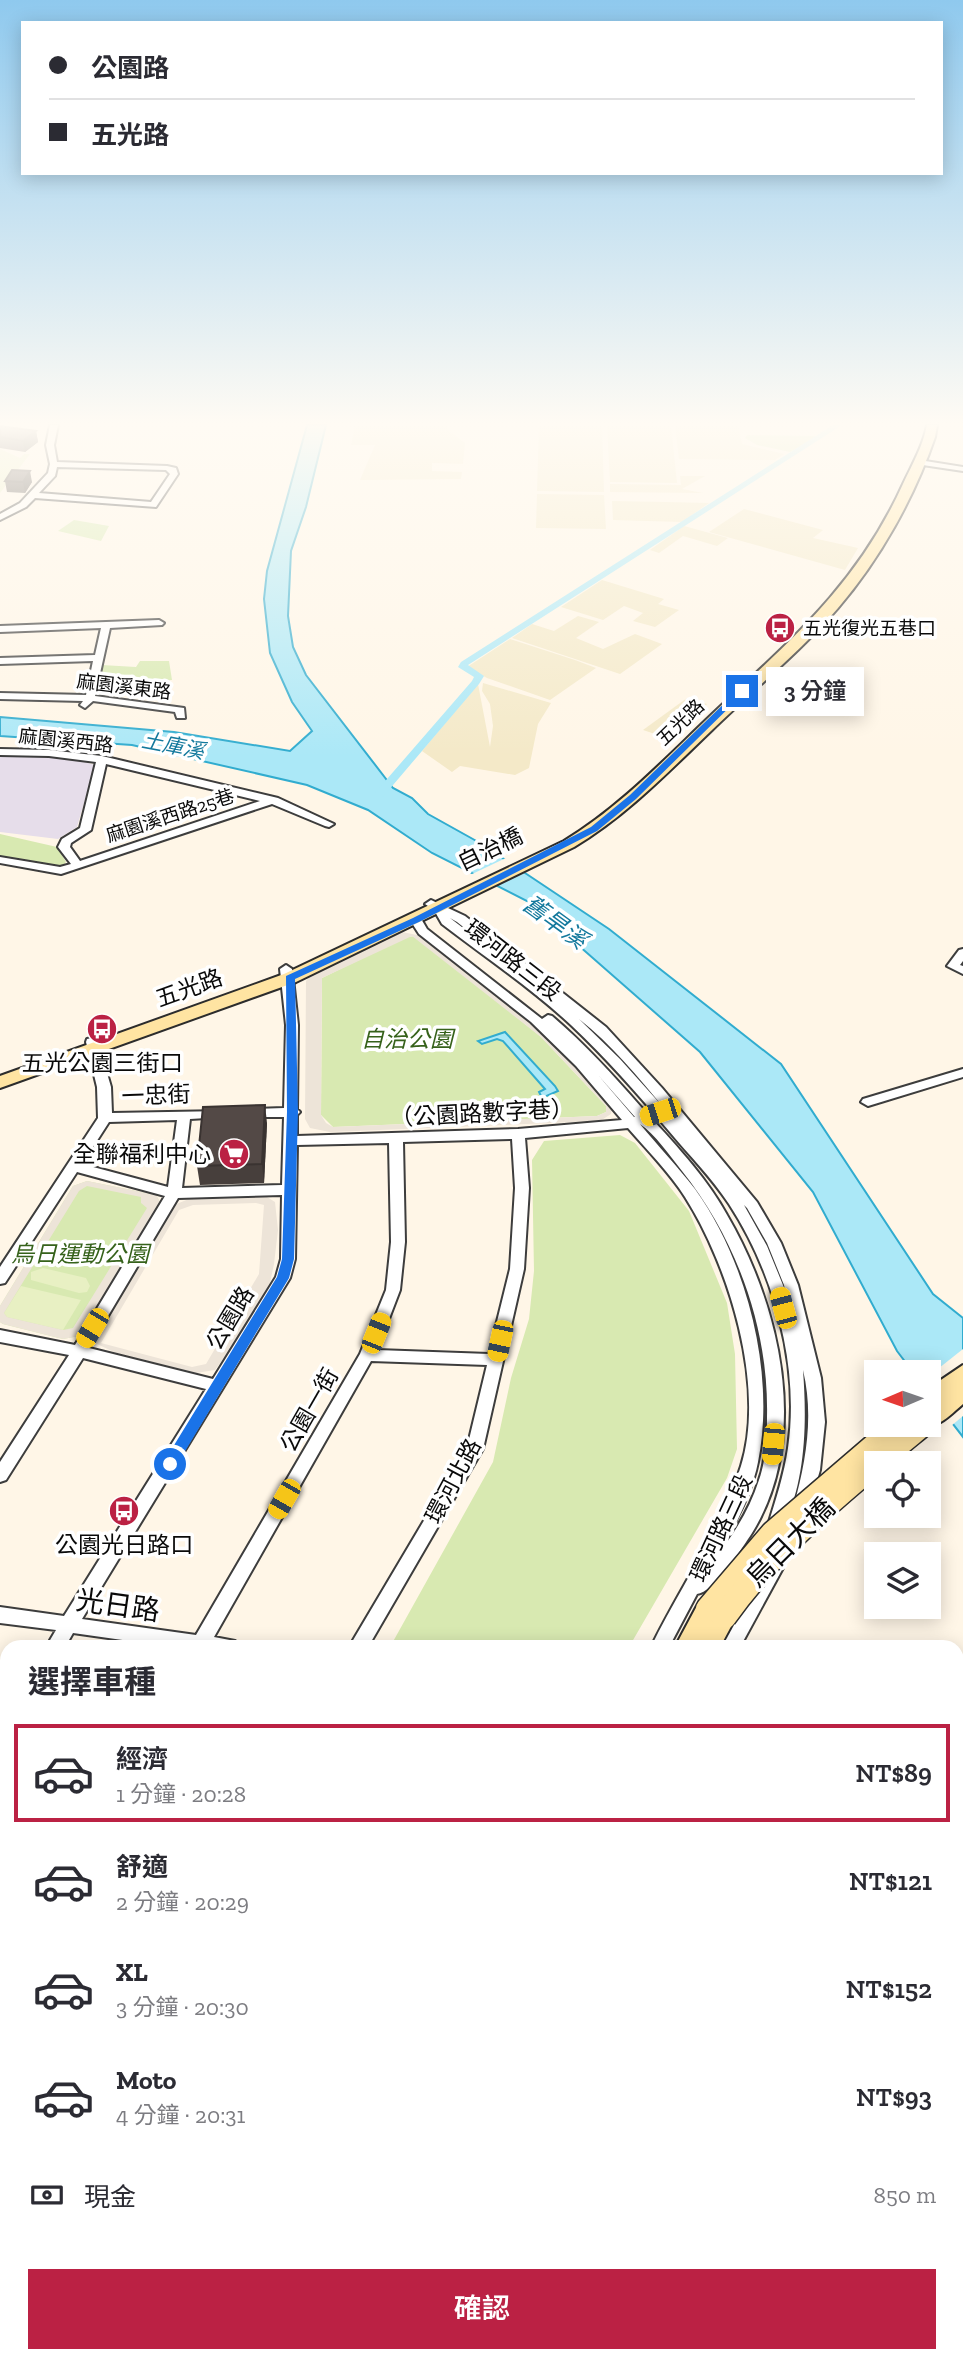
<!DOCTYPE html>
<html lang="zh-TW">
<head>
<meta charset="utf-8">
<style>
	body { margin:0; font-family:"Zilla Slab","Noto Sans TC",serif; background:#f2f2f3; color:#2b2b33; height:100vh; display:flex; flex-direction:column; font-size:26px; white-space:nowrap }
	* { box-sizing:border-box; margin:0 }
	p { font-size:23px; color:#7c7c81 }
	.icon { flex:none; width:38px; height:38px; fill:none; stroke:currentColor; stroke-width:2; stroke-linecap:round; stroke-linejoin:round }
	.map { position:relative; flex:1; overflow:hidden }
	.details { position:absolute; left:0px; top:1640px; width:964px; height:723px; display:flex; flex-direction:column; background:#fff; border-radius:21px 21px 0 0; box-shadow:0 4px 18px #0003 }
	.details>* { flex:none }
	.hud { position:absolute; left:21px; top:21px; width:922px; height:154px; border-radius:0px; box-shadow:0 4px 18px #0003; display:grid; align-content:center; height:154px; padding:0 28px; background:#fff }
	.needle { width:46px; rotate:268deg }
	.tools { position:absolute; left:864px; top:1360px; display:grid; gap:14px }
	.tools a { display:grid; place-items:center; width:77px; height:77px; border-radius:0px; background:#fff; box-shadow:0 4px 18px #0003; font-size:35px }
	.end { position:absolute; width:32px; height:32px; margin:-16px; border:9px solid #1a73e8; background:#fff; box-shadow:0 0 0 4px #fff }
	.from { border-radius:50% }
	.bubble { position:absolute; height:49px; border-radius:0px; background:#fff; box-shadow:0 4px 18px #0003; font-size:23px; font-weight:600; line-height:49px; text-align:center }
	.car { position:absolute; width:21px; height:42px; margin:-21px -10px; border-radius:9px; box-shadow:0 0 5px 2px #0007; background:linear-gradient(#f5c518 24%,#345 0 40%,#f5c518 0 76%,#345 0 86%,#f5c518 0) }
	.hud b { display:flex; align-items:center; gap:24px; height:66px; font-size:26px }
	.hud b+b { border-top:2px solid #e1e1e2 }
	.hud i { width:18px; height:18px; background:#2b2b33 }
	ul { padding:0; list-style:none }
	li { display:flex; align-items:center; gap:21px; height:98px; margin:0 14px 10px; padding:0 14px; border:4px solid transparent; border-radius:0px }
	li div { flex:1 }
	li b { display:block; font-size:26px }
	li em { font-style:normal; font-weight:600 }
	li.active { border-color:#bb2144 }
	li>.icon { width:63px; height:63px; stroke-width:1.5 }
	h2 { padding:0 28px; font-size:32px; line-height:84px }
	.pay { display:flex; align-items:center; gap:18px; height:77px; padding:0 28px; font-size:26px }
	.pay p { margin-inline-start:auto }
	.primary-button { display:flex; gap:14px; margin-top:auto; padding:14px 28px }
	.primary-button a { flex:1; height:80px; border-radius:0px; background:#bb2144; color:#fff; font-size:28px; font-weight:600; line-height:80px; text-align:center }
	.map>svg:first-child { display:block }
	.industrial { fill:#e6ddea }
	.farmland { fill:#f4e9c8 }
	.green { fill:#d8e9b1 }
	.pitch { fill:#e8f0c3 }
	.plaza { fill:#ede4d8; fill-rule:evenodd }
	.water { fill:#abe8f7; stroke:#31accf; stroke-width:2 }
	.pier { fill:#fff6e7 }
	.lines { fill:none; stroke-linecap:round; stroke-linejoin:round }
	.canal { fill:#abe8f7; fill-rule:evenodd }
	.street-casing { stroke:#3d3d3d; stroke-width:4 }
	.secondary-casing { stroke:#2c2c2c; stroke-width:4 }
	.street { fill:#fff; fill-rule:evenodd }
	.secondary { fill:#ffe4a2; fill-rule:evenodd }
	.secondary-bridge-casing { stroke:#2c2c2c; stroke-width:27; stroke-linecap:butt }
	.secondary-bridge { stroke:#ffe4a2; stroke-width:24 }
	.wall { fill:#473f3c }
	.shaded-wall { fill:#3a3331 }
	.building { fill:#534946; stroke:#3a3331; stroke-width:2 }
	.route { fill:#1a73e8 }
	.labels { text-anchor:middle; stroke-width:7; stroke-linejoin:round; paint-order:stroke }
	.far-poi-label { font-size:19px; fill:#0a0a0a; stroke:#fff; text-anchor:start }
	.far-street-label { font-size:19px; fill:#0a0a0a; stroke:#fff }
	.far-water-label { font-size:21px; font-style:italic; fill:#13799d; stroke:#fff }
	.street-label { font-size:23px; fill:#0a0a0a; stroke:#fff }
	.park-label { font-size:23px; font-style:italic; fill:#36621b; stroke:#fff }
	.poi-label { font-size:23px; fill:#0a0a0a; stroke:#fff }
	.water-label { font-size:24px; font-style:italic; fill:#13799d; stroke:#fff }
	.near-street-label { font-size:28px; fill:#0a0a0a; stroke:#fff }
</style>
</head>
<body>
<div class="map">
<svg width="963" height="2361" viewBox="0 0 963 2361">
	<rect width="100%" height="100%" fill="#fff6e7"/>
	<polygon class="industrial" points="16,755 71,758 95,765 77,827 58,839 0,832 0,756"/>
	<g class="farmland">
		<polygon points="355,425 451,425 447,427 449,431 465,443 463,464 432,463 432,471 462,472 461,479 360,480 375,445 351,445"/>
		<polygon points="539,425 602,425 604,492 537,491"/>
		<polygon points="607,425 671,425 677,483 610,482"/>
		<polygon points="675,425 738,425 742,444 784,454 775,460 679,459"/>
		<polygon points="680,476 705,476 682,489 703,493 610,492 610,484 681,485"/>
		<polygon points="537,494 604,495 606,529 536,528"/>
		<polygon points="612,501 666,502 709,503 682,522 613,520"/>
		<polygon points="744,509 823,530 813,538 858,548 845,570 709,532"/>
		<polygon points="684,526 728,538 717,546 683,536 659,553 650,550"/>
		<polygon points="602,580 664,599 658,604 679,610 655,627 633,621 643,613 624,606 603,620 561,607"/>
		<polygon points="578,616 599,622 576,638 603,649 635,634 662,644 620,674 512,638 532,624 554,631"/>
		<polygon points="510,639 575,660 596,668 550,700 487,678 467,667"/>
		<polygon points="483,683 551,703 538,724 529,768 515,775 460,766 452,772 422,751 478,684 490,747 493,726 490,704 482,691"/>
		<polygon points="687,698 707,704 670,739 643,730"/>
	</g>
	<g class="green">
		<polygon points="747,435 818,436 819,436 790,452 757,445 745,438"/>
		<polygon points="74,520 109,526 101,541 58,531"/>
		<polygon points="140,661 169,661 172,680 142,681 136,697 99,693 102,665 136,667"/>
		<polygon points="0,834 57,847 66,862 60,869 0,858"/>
		<polygon points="416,936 541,1037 606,1106 606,1112 597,1116 333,1127 321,1115 322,978 406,937"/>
		<polygon points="620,1135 635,1143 689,1211 727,1303 735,1354 737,1449 727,1478 629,1647 390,1647 493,1462 511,1378 529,1319 534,1271 532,1160 544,1141"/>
		<polygon points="87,1181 156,1195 160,1202 79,1336 63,1339 3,1324 0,1322 0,1306 73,1186"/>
	</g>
	<g class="pitch">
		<polygon points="0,449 20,458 24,454 30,454 0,493"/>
		<polygon points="43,1268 86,1278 90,1286 87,1292 79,1293 31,1280 31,1272"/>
		<polygon points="21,1286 81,1300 63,1330 7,1317 4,1313"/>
	</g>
	<g class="plaza">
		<path d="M402,932L422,936L532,1022L579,1067L612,1107L611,1114L600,1121L330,1132L310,1128L305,1119L306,981L310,976ZM412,936L541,1037L606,1106V1112L597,1116L333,1127L326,1123L321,1115L322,978Z"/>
		<path d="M87,1181L156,1195L160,1202L79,1336L63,1339L3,1324L0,1322V1306L73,1186ZM87,1186L141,1197V1203L147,1208L73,1328L63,1330L7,1317L4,1313L79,1191Z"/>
		<path d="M247,1196L267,1197L275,1202L278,1230L274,1264L270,1283L250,1322L215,1370L196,1373L116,1353L93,1342L174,1205L189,1199ZM256,1203L264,1205L259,1274L206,1364L192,1367L101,1343L179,1210L193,1205Z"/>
	</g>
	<g class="water">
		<polygon points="307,425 326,425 306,507 291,551 288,616 293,647 306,675 393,788 412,798 428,814 480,843 609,929 781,1064 933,1294 963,1318 963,1437 929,1393 929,1372 913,1372 897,1351 813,1192 700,1052 529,902 432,853 368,810 307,785 132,745 0,736 0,717 174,732 290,751 312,731 292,702 270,653 264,599 267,571"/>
		<polygon points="505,1032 555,1086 558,1091 542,1098 539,1092 545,1089 503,1041 497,1039 482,1044 478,1041"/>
		<polygon points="963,1848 963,2361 590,2361 592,2356 957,2356 957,1856"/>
	</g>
	<g class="pier">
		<polygon points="508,857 528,871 492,887 468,876"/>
		<polygon points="963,1349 963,1416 951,1426 929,1399 929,1376"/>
	</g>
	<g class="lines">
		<polygon class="canal" points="833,425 842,425 468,665 484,676 479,684 382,798 374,798 374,794 472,681 474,677 458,667 461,662"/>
		<g class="street-casing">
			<g id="street">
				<path d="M50,425H58L54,445L57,462L167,466L176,468L178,474L156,507L35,498L26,507L0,520V514L20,503L48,473L50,464L46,445ZM57,467L166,470L170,474L151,502L39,493L55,476Z"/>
				<polygon points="919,460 963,467 963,471 916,464 915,462"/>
				<polygon points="159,620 164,623 162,625 110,628 95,696 184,708 185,718 177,718 175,712 93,701 85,708 80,705 83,701 0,699 0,693 86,695 93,661 0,664 0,658 95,655 101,628 0,632 0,626"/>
				<path d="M0,749L49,750L102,756L278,798L334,824L329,827L325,826L272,804L61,874L0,863V857L60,867L71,864L58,847L62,839L80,828L96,762L49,756L0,755ZM106,764L260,801L80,861L70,847L71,843L91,830Z"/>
				<path d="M431,900L465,916L606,1027L662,1088L757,1202L781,1243L798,1285L821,1378L825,1422L820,1470L810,1505L808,1510L802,1512L796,1510L794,1505C806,1461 814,1416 803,1370C807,1423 806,1481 782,1530L776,1532L770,1530L768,1525C776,1499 784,1475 788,1448C800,1366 774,1273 729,1204C712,1178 689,1155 669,1131C638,1094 606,1058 571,1025C531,988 485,957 442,924L434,910L425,904ZM450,918L457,922L500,956ZM579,1019C611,1044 638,1077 664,1108L620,1059ZM744,1205L747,1208L767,1243L784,1285L785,1290L767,1246Z"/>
				<path d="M416,916L420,917L427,929L542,1019L548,1015L552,1016C585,1044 613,1075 641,1107C672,1141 705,1175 727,1215C780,1306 811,1437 752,1533C743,1547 713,1593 697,1594L669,1647H651C680,1587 721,1530 741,1466C766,1386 729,1266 685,1197C670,1173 647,1150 628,1128L525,1138L529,1188L524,1269L483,1449L368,1647H349L467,1448L487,1365L371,1361L214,1637L235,1641L238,1647H172L73,1633L65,1647H46L56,1630L0,1623V1607L64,1616L206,1389L83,1358L6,1480L0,1482V1462L69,1355L0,1342V1330L75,1345L165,1196L77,1172L5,1283L0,1284V1267L98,1118L97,1087L86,1042L87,1039L92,1038L98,1042L111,1087L112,1113L224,1111L226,1114L224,1117L190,1119L182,1188L282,1185L284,1117H250L243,1113L250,1109L284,1108L286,1025L280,969L286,965L292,969L298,1025L297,1109L300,1112L297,1115V1136L518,1129L622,1120L576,1066L531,1022L419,934L410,920ZM598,1075L635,1117H634ZM177,1120L168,1187L82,1164L109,1122ZM640,1124C655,1134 670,1156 682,1171C737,1240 769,1329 767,1417C767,1438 766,1460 759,1480C750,1508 736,1531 718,1554C733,1525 752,1494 758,1462C776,1374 747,1261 695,1189C678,1167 658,1146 640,1124ZM512,1139L515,1188L510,1269L489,1354L377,1350L400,1290L405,1242L403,1142ZM389,1143L391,1242L386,1290L360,1354L196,1635L82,1619L290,1278L295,1259L297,1145ZM282,1195L281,1259L276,1277L213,1379L89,1348L178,1198Z"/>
				<polygon points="963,949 963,961 960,965 963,966 963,974 947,966 959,950"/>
				<polygon points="963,1069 963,1077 868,1106 861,1102 863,1099"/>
				<polygon points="774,1561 780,1563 783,1568 740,1647 722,1647 768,1563"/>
				<polygon points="7,1729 7,1757 0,1761 0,1733"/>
				<polygon points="7,2238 7,2272 0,2275 0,2241"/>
				<polygon points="0,2280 7,2282 7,2306 0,2304"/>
				<polygon points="195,2356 234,2356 236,2361 197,2361"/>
				<polygon points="243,2356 268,2356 266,2361 241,2361"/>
				<polygon points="352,2356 377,2356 375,2361 350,2361"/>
			</g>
		</g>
		<g class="secondary-casing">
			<g id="secondary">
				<path d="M927,425H937L935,437C914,498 880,559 838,608C800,652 753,690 712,730C668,772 626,816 574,847L296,982L0,1088V1076L284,974L564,841C617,809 661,763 706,720C786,644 856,588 903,484C912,465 923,446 927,425Z"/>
				<path d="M963,1365V1404C951,1414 938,1430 921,1425L929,1424V1388Z"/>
				<polygon points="708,1599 717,1602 720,1608 733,1610 736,1617 720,1647 675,1647 699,1602"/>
				<polygon points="278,2356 337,2356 335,2361 276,2361"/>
			</g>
		</g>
		<use href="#street" class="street"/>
		<use href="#secondary" class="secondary"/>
		<g class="secondary-bridge-casing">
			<g id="secondary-bridge">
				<polyline points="708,1609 773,1533 900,1424"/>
				<path d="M724,1617C779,1540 851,1483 923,1424"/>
			</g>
		</g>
		<use href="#secondary-bridge" class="secondary-bridge"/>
	</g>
	<g class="wall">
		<polygon points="0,426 36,431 38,442 25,452 0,448"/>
		<polygon points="5,481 32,482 25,493 7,492"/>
		<polygon points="267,1123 264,1183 200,1185 197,1166"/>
	</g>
	<g class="shaded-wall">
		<polygon points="36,431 38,442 25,452 23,441"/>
		<polygon points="30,471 32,482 25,493 23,482"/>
		<polygon points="265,1105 267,1123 264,1183 262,1164"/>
	</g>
	<g class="building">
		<polygon points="0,426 36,431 23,441 0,437"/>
		<polygon points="12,470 30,471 23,482 5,481"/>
		<polygon points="265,1105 262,1164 197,1166 203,1107"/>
	</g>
	<linearGradient id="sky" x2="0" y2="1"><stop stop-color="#8fc9ee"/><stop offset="0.56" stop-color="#fffbf4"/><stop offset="1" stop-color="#fffbf4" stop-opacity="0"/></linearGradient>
	<rect width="963" height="756" fill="url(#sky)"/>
	<polygon class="route" points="739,689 746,691 636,799 597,831 419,922 295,979 298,1112 294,1259 289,1278 175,1468 165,1468 165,1460 277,1277 282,1259 287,1112 286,976 413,918 591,827 630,795"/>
	<defs>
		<g id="bus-disc" transform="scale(1.575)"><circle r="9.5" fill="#bb2144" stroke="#fff"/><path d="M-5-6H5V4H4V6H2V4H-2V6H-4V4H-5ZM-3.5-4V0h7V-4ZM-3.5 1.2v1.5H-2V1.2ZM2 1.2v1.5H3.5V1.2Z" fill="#fff"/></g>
		<g id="supermarket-disc" transform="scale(1.575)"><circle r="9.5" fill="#bb2144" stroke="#fff"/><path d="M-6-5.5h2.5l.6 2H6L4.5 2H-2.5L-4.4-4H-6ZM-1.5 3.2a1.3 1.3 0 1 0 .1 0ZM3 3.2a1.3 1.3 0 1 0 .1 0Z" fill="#fff"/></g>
	</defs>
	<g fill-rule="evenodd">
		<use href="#bus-disc" x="780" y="628"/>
		<use href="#bus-disc" x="102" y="1029"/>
		<use href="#supermarket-disc" x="234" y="1154"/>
		<use href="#bus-disc" x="124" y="1511"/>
	</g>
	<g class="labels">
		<g class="far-poi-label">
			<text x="803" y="635">五光復光五巷口</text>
		</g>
		<g class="far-street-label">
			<text transform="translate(124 686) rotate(7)" y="7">麻園溪東路</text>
			<text transform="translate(680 722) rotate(-44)" y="7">五光路</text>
			<text transform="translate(66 740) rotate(6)" y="7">麻園溪西路</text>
			<text transform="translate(170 815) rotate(-18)" y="7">麻園溪西路25巷</text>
		</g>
		<g class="far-water-label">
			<text transform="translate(173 746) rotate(11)" y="7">土庫溪</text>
		</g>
		<g class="street-label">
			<text transform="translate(490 849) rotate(-26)" y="8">自治橋</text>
			<text transform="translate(513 960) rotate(38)" y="8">環河路三段</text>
			<text transform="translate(189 988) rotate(-20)" y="8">五光路</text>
			<text transform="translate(156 1095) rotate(-2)" y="8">一忠街</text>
			<text transform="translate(482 1113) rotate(-3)" y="8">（公園路數字巷）</text>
			<text transform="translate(230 1318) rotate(-59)" y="8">公園路</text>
			<text transform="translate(309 1410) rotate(-60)" y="8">公園一街</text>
			<text transform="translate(453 1481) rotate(-62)" y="8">環河北路</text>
			<text transform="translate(721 1528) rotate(-65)" y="8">環河路三段</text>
		</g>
		<g class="park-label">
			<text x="407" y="1047">自治公園</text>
			<text x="80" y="1262">烏日運動公園</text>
		</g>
		<g class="poi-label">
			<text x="102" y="1071">五光公園三街口</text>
			<text x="211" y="1162" text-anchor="end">全聯福利中心</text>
			<text x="124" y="1553">公園光日路口</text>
		</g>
		<g class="water-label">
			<text transform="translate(555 922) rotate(36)" y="8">舊旱溪</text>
		</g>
		<g class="near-street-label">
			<text transform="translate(790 1542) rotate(-45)" y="10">烏日大橋</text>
			<text transform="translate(118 1605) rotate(8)" y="10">光日路</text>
		</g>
	</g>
</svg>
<div class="tools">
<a><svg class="needle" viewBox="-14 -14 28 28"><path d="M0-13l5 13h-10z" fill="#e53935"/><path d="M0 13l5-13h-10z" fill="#7c7c81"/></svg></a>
<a><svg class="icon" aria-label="locate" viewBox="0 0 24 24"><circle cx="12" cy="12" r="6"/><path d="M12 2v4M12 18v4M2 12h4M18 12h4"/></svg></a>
<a><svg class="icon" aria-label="layers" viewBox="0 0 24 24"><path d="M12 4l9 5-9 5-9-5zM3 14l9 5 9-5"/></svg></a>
</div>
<i class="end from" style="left:170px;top:1464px"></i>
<i class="end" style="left:742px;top:691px"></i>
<div class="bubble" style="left:766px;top:667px;width:98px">3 分鐘</div>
<i class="car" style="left:660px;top:1112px;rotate:252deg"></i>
<i class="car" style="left:783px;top:1308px;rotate:345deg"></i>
<i class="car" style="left:92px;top:1328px;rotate:211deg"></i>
<i class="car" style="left:376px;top:1333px;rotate:22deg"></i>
<i class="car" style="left:500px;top:1341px;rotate:192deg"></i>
<i class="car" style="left:773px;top:1444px;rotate:185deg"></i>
<i class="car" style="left:284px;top:1499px;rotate:210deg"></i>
<div class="hud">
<b><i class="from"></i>公園路</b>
<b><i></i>五光路</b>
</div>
<section class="details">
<h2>選擇車種</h2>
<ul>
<li class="active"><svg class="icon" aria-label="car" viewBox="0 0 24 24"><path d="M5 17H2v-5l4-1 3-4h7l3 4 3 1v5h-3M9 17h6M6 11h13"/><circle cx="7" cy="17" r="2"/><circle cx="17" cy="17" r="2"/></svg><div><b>經濟</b><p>1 分鐘 · 20:28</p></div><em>NT$89</em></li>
<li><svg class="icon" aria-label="car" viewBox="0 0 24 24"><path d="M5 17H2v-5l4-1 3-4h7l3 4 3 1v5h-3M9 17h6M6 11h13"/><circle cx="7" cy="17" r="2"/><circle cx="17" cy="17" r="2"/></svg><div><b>舒適</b><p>2 分鐘 · 20:29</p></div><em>NT$121</em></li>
<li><svg class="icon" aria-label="car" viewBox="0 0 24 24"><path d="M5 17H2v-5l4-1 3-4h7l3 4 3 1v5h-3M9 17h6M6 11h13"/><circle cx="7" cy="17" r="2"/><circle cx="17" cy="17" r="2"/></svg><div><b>XL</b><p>3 分鐘 · 20:30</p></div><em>NT$152</em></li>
<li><svg class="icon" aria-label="car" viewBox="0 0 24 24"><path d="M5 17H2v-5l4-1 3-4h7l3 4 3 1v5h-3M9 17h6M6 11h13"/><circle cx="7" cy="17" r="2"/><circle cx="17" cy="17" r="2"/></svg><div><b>Moto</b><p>4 分鐘 · 20:31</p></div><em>NT$93</em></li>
</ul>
<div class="pay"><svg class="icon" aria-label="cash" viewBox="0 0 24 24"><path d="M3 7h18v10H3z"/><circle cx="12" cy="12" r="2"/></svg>現金<p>850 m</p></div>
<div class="primary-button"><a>確認</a></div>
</section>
</div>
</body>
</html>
